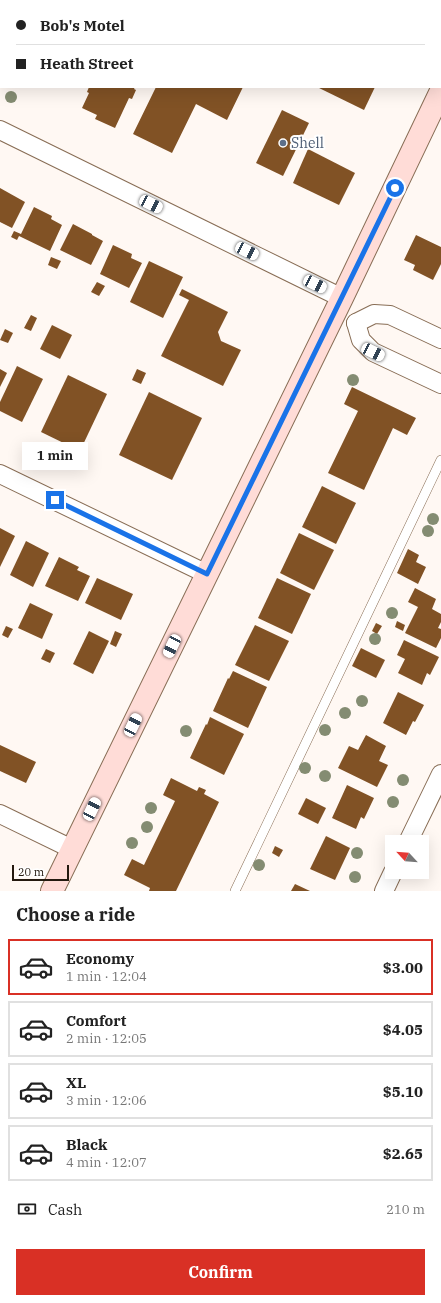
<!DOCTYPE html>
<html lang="en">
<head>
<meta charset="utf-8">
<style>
	body { margin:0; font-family:"IBM Plex Serif",serif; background:#f6f6f6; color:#222; height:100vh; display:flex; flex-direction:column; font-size:15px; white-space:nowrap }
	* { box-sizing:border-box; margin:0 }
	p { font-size:13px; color:#767676 }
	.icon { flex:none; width:22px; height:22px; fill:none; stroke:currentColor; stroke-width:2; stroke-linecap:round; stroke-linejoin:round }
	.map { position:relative; height:891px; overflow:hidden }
	.sheet { display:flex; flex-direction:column; background:#fff; flex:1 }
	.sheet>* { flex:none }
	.banner { position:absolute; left:0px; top:0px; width:441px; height:88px; box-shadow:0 4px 16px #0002; display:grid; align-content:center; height:88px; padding:0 16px; background:#fff }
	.needle { width:26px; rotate:296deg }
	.buttons { position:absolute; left:385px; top:835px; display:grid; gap:8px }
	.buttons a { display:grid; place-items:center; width:44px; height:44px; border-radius:0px; background:#fff; box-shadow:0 4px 16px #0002; font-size:20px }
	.scale { position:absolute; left:12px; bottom:10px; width:57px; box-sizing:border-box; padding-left:4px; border:2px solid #24190f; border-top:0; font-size:11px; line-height:14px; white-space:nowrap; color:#24190f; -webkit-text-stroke:3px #fff; paint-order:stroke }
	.end { position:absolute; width:18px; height:18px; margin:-9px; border:5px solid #1a73e8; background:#fff; box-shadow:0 0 0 2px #fff }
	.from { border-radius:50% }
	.bubble { position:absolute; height:28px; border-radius:0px; background:#fff; box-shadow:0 4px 16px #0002; font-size:13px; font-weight:700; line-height:28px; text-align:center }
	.car { position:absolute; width:12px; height:24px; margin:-12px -6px; border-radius:5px; box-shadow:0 0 3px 1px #0007; background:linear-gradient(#fff 24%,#345 0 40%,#fff 0 76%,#345 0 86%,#fff 0) }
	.banner b { display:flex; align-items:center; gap:14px; height:38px; font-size:15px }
	.banner b+b { border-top:1px solid #e0e0e0 }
	.banner i { width:10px; height:10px; background:#222 }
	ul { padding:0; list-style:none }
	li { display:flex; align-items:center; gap:12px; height:56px; margin:0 8px 6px; padding:0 8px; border:2px solid #e0e0e0; border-radius:0px }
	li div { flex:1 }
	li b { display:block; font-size:15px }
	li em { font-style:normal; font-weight:700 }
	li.active { border-color:#d93025 }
	li>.icon { width:36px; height:36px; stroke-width:1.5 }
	h2 { padding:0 16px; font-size:18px; line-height:48px }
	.pay { display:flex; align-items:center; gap:10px; height:44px; padding:0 16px; font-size:15px }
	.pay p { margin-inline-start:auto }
	.primary-button { display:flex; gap:8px; margin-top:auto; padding:8px 16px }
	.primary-button a { flex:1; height:46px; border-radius:0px; background:#d93025; color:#fff; font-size:16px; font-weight:700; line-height:46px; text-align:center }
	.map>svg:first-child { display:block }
	.building { fill:#815225 }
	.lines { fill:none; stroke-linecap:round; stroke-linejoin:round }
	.service-casing { stroke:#886d55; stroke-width:10 }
	.minor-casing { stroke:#886d55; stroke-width:20 }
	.secondary-casing { stroke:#886d55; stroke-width:24 }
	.service { stroke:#fff; stroke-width:9 }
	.minor { stroke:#fff; stroke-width:18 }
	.secondary { stroke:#ffdcd7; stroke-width:22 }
	.tree { fill:#848c72 }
	.route { stroke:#1a73e8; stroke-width:5 }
	.service-dot { fill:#5c6f8a; stroke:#fff; stroke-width:1.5 }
	.labels { text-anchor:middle; stroke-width:4; stroke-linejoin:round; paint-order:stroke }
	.service-label { font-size:14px; fill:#4e5e75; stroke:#fff; text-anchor:start }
</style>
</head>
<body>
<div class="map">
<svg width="441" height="891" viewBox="0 0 441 891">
	<rect width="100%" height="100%" fill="#fff8f3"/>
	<g class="building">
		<polygon points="89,87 135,87 134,89 136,90 132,99 129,98 115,128 95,119 97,115 82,108 89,93 87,92"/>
		<polygon points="156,87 243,87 227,120 196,104 172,153 133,134"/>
		<polygon points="317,87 375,87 364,110"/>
		<polygon points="282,110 309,123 283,176 256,163"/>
		<polygon points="308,149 355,173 339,205 293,183"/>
		<polygon points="0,188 25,202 12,228 0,222"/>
		<polygon points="34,207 52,216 51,219 62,225 50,251 19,236 17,240 11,237 14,231 21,234"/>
		<polygon points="73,224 92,234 92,235 103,241 91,265 60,250"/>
		<polygon points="416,235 441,247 441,264 433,280 413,270 415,265 404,260"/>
		<polygon points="113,245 132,254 131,258 142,263 129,288 100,274"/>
		<polygon points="51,257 61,261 57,269 48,265"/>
		<polygon points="149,261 183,277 163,318 130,302"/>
		<polygon points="97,282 105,286 99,296 91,292"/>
		<polygon points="182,289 228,312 218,332 221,341 241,350 223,386 161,356 189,300 179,295"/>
		<polygon points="31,315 37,318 31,331 24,328"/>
		<polygon points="52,325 72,335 60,359 40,349"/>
		<polygon points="5,329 13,333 8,343 0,340"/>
		<polygon points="17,366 43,379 22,422 0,411 0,402"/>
		<polygon points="0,369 7,373 0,387"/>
		<polygon points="137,369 146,373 141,384 132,380"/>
		<polygon points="68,375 107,394 80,451 41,432"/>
		<polygon points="352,387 416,418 407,435 393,428 364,490 328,473 358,411 344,404"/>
		<polygon points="149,392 202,418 172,480 119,455"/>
		<polygon points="322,486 356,503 336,544 302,527"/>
		<polygon points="0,528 15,536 0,567"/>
		<polygon points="299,533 334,550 314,590 280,573"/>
		<polygon points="26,541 49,553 33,587 10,575"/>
		<polygon points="408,549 419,555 416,562 426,567 418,584 397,573"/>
		<polygon points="59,557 79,567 77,570 90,576 78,601 45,586"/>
		<polygon points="97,578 133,594 121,620 85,603"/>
		<polygon points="277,578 311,594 292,634 258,618"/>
		<polygon points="415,588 436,599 432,609 441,614 441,622 438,628 441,629 441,638 436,648 405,633 418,607 408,602"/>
		<polygon points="30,603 53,614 42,639 18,628"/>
		<polygon points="397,621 405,625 403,631 395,627"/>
		<polygon points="376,623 382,626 377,634 372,631"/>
		<polygon points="255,625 289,641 269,681 235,665"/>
		<polygon points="6,626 13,629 8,638 2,635"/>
		<polygon points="89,631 109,641 93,674 73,664"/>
		<polygon points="115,631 122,634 116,647 110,644"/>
		<polygon points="404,640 439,657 430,675 427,673 422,685 398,673 405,659 397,655"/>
		<polygon points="361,648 385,660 376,678 352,666"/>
		<polygon points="46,649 55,653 50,663 41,659"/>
		<polygon points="233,671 267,687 248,728 213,711 228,678 229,679"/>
		<polygon points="398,692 424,705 415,722 413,721 406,735 383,723"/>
		<polygon points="210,717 244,734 224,775 190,758 206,724 207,725"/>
		<polygon points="366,735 386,746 379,761 388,765 377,787 338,768 349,746 358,750"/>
		<polygon points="0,745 36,762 26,783 0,771"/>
		<polygon points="171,778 197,791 199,787 206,790 204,794 219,802 176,891 149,891 150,888 124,875 132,859 144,865 175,801 163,795"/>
		<polygon points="347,785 374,798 364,819 361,817 356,829 332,818"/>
		<polygon points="306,798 326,808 318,824 298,814"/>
		<polygon points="326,836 350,848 335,880 310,869"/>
		<polygon points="275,846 283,850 279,857 272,853"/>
		<polygon points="295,884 310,891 291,891"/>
	</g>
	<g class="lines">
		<g class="service-casing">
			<polyline id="service" points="235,891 441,460"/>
		</g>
		<g class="minor-casing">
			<g id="minor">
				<polyline points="0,130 342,298"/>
				<polyline points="356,323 361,340 373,352 441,384"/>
				<polyline points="356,323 374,314 390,315 441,339"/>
				<polyline points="0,474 207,574"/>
				<polyline points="0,814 72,849"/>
				<polyline points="408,842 441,774"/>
				<polyline points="384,891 393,872"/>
			</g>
		</g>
		<g class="secondary-casing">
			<polyline id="secondary" points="52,891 342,298 441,91"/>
		</g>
		<use href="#service" class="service"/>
		<use href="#minor" class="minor"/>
		<use href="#secondary" class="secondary"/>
	</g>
	<g class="tree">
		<circle cx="11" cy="97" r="6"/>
		<circle cx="353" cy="380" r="6"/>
		<circle cx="433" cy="519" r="6"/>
		<circle cx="428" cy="531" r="6"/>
		<circle cx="392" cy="613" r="6"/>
		<circle cx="375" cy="639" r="6"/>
		<circle cx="362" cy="701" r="6"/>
		<circle cx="345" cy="713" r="6"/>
		<circle cx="325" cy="730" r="6"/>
		<circle cx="186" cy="731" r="6"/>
		<circle cx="305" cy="768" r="6"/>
		<circle cx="325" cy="776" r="6"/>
		<circle cx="403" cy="780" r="6"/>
		<circle cx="393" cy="802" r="6"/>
		<circle cx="151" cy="808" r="6"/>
		<circle cx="147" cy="827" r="6"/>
		<circle cx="132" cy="843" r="6"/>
		<circle cx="357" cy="853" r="6"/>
		<circle cx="259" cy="865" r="6"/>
		<circle cx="355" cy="877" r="6"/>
	</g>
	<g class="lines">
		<polyline class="route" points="55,500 207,574 395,188"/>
	</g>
	<circle class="service-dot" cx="283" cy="143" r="4"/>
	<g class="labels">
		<g class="service-label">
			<text x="291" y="148">Shell</text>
		</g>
	</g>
</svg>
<div class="buttons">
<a><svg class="needle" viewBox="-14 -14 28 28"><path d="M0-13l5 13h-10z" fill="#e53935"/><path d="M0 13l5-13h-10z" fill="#767676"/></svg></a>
</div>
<div class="scale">20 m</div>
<i class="end from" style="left:395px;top:188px"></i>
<i class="end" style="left:55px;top:500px"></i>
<div class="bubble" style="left:22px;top:442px;width:66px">1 min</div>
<i class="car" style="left:151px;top:204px;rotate:116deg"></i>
<i class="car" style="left:247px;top:251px;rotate:116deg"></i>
<i class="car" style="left:315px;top:284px;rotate:116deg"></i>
<i class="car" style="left:373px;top:352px;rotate:116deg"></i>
<i class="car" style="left:172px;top:646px;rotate:206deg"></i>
<i class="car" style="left:133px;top:725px;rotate:26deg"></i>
<i class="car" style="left:92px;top:809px;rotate:26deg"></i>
<div class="banner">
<b><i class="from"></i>Bob's Motel</b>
<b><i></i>Heath Street</b>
</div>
</div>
<section class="sheet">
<h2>Choose a ride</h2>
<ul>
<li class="active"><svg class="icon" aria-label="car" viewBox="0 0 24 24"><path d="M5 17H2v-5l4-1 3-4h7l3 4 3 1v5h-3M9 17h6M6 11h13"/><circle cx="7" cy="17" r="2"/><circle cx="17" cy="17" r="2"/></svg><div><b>Economy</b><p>1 min · 12:04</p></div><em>$3.00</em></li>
<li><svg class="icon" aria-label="car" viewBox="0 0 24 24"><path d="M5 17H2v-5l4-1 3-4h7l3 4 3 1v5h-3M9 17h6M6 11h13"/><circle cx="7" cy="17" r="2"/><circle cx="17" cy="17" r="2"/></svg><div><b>Comfort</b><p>2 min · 12:05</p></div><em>$4.05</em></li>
<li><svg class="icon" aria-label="car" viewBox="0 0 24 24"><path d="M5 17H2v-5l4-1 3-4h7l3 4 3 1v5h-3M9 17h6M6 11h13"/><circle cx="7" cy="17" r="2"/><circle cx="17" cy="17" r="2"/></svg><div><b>XL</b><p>3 min · 12:06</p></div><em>$5.10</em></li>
<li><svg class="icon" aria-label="car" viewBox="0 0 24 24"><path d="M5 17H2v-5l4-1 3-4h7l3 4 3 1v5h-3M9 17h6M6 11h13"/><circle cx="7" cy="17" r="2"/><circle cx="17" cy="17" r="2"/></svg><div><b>Black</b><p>4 min · 12:07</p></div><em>$2.65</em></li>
</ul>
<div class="pay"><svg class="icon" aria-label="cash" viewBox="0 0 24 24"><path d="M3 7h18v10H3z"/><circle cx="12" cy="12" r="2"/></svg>Cash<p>210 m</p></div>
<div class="primary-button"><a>Confirm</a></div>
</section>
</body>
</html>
